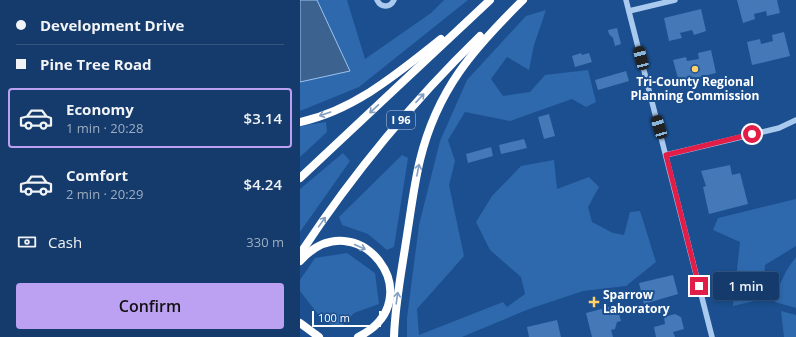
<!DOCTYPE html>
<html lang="en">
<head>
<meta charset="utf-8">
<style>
	body { margin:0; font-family:"Open Sans",sans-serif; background:#214673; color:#f1f3f6; height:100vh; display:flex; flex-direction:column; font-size:15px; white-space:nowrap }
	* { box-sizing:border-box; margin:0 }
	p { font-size:13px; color:#9dadc1 }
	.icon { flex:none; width:22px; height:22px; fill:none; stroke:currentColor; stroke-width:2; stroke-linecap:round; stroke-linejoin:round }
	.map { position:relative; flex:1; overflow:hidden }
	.side { display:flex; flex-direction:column; background:#143b6b; width:300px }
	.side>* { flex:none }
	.top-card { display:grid; align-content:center; height:88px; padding:0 16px; background:#143b6b }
	.scale { position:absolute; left:12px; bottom:10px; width:69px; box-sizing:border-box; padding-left:4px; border:2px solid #fff; border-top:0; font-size:11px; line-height:14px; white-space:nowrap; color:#fff; -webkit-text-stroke:3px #1b4f8f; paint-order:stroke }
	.end { position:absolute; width:18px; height:18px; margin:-9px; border:5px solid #e11d48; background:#fff; box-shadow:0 0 0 2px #fff }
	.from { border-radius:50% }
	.bubble { position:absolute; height:28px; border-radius:4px; background:#143b6b; box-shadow:0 2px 6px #0003,0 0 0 1px #33557e; font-size:13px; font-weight:600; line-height:28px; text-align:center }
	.car { position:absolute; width:12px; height:24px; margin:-12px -6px; border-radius:5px; box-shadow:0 0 3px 1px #0007; background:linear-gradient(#222 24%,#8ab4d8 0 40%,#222 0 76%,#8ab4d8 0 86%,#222 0) }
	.top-card b { display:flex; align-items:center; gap:14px; height:38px; font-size:15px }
	.top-card b+b { border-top:1px solid #33557e }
	.top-card i { width:10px; height:10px; background:#f1f3f6 }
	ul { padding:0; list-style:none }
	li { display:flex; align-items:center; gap:12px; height:60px; margin:0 8px 6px; padding:0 8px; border:2px solid transparent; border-radius:4px }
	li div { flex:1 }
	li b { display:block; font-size:15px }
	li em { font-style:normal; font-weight:600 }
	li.active { border-color:#bca0f2 }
	li>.icon { width:36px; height:36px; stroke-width:1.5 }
	.pay { display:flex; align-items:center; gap:10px; height:44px; padding:0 16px; font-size:15px }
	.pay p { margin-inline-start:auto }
	.action { display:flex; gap:8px; margin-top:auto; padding:8px 16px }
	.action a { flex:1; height:46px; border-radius:4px; background:#bca0f2; color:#111; font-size:16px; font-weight:600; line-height:46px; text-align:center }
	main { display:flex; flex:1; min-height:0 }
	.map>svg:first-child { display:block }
	.green { fill:#2e69ad }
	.water { fill:#3c6290; stroke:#9cc4f0 }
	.building { fill:#4478b7 }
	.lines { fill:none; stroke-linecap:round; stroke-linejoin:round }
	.minor { stroke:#a9c9ee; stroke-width:5.5 }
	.highway { stroke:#fff; stroke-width:8 }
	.oneway { stroke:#829ec1 }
	.route { stroke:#e11d48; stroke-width:5 }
	.poi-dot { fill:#ffd166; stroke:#1b4f8f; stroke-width:1.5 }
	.labels { text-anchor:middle; stroke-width:4; stroke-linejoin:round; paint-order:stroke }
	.shield { fill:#1b4f8f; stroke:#bbcadd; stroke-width:1 }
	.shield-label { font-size:11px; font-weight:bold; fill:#fff }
	.poi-label { font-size:12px; font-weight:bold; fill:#fff; stroke:#1b4f8f }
</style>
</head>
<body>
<main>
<section class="side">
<div class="top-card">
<b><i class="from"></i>Development Drive</b>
<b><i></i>Pine Tree Road</b>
</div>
<ul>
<li class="active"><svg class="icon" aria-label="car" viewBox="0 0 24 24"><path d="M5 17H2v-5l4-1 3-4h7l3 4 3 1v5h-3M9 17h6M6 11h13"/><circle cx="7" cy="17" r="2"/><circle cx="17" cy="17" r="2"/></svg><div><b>Economy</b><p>1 min · 20:28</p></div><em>$3.14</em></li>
<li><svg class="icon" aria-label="car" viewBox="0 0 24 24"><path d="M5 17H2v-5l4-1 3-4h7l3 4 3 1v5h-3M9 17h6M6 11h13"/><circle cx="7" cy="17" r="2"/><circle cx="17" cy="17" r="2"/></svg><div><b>Comfort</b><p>2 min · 20:29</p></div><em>$4.24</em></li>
</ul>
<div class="pay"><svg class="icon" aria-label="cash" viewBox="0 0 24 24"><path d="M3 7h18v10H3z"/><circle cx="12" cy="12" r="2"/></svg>Cash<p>330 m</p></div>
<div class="action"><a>Confirm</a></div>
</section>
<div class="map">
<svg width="496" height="337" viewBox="0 0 496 337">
	<rect width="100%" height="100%" fill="#1b4f8f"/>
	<g class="green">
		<polygon points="17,0 47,0 65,59 131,13 144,0 168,0 59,87 0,111 0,82 50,71"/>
		<polygon points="246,10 234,45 229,70 207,57 191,79 203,96 230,92 245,75 288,70 296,102 286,107 272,99 210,121 165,112 148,140 155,161 149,185 164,256 117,309 119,335 203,302 207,307 225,294 221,277 190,250 176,222 192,196 221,166 254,160 257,189 289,177 299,187 288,207 292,222 313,233 324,235 330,212 340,211 356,262 326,286 283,291 229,309 162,337 107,337 107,318 119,225 140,141 167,80 226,16"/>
		<polygon points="26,122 27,132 0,157 0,126"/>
		<polygon points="43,153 50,161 0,232 0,189"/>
		<polygon points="102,155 108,158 94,247 87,250 68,234 42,225 39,217"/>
		<polygon points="496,199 496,246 465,265 463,299 433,306 440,242 413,230 418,218"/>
		<polygon points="47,253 75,273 79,304 54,313 41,327 30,324 17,313 0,291 0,280 15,258"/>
		<path d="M496,257V308L475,302C478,285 485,271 496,257Z"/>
		<polygon points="481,311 496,315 496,337 484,337"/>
	</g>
	<polygon class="water" points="0,0 17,0 50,71 0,82"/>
	<g class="building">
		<polygon points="437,0 477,0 480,13 467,16 466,11 454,14 455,19 443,23"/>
		<polygon points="401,9 406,31 394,35 392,30 380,33 382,38 369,41 364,18"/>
		<polygon points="317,28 321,44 315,46 313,38 309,34 308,30"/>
		<polygon points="484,32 490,56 452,65 447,42 460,39 461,44 473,41 472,35"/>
		<polygon points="411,50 416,73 379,82 373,60 386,57 387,61 399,59 398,53"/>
		<polygon points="281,53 282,55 289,53 292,62 275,67 272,56"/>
		<polygon points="326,71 329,81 298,90 295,80"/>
		<polygon points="249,114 255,136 244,139 238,117"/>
		<polygon points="224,139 227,148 201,154 199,145"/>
		<polygon points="191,147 193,156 168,163 166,154"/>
		<polygon points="430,165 432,175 440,173 448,204 409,214 403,187 406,186 401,171"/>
		<polygon points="373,275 378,294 344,304 339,283"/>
		<polygon points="313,306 313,308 317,307 321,321 317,322 315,329 311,330 313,337 292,337 286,313"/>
		<polygon points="375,314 381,317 384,329 373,332 375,337 356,337 354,327 365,324 364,317"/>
		<polygon points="257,320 261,337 229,337 227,327"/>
	</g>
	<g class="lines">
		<g class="minor">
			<path d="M77,0C81,8 90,8 94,0"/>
			<polyline points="326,0 412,337"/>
			<polyline points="329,11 375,0"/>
			<polyline points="366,155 479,128 496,120"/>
		</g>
		<g class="highway">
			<path d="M0,122C55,110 98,73 141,39"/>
			<polyline points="0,178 190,0"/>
			<path d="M0,254C52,175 112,102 180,36"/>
			<path d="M0,261C57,198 135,299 58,337"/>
			<polyline points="0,323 19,337"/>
			<path d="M94,337C95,303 102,269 107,235C111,210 114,185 120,160C137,90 173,49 223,0"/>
		</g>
	</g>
	<defs><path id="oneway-shaft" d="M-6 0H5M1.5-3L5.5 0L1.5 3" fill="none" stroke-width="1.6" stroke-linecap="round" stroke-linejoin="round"/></defs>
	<g class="oneway">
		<use href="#oneway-shaft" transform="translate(120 98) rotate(-47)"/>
		<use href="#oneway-shaft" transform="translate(74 109) rotate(137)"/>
		<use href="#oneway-shaft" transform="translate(25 114) rotate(161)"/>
		<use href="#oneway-shaft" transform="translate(118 170) rotate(-79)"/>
		<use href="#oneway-shaft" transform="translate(22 222) rotate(-54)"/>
		<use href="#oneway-shaft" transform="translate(60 247) rotate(24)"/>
		<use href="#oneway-shaft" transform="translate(97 298) rotate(-82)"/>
	</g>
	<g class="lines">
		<polyline class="route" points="399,286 366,155 452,134"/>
	</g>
	<g class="poi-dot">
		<circle cx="395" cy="69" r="4"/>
		<path d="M292 296h4v4h4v4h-4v4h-4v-4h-4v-4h4z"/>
	</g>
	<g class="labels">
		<rect class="shield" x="87" y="111" width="28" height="18" rx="3"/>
		<g class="shield-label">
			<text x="101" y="124">I 96</text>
		</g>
		<g class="poi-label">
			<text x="395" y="86">Tri-County Regional<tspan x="395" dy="14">Planning Commission</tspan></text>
			<text x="303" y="299" text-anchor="start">Sparrow<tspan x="303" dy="14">Laboratory</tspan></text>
		</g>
	</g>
</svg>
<div class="scale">100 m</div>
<i class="end from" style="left:452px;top:134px"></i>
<i class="end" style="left:399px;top:286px"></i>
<div class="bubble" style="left:413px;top:272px;width:66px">1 min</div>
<i class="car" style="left:341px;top:58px;rotate:346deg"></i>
<i class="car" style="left:359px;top:127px;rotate:343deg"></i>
</div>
</main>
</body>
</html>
